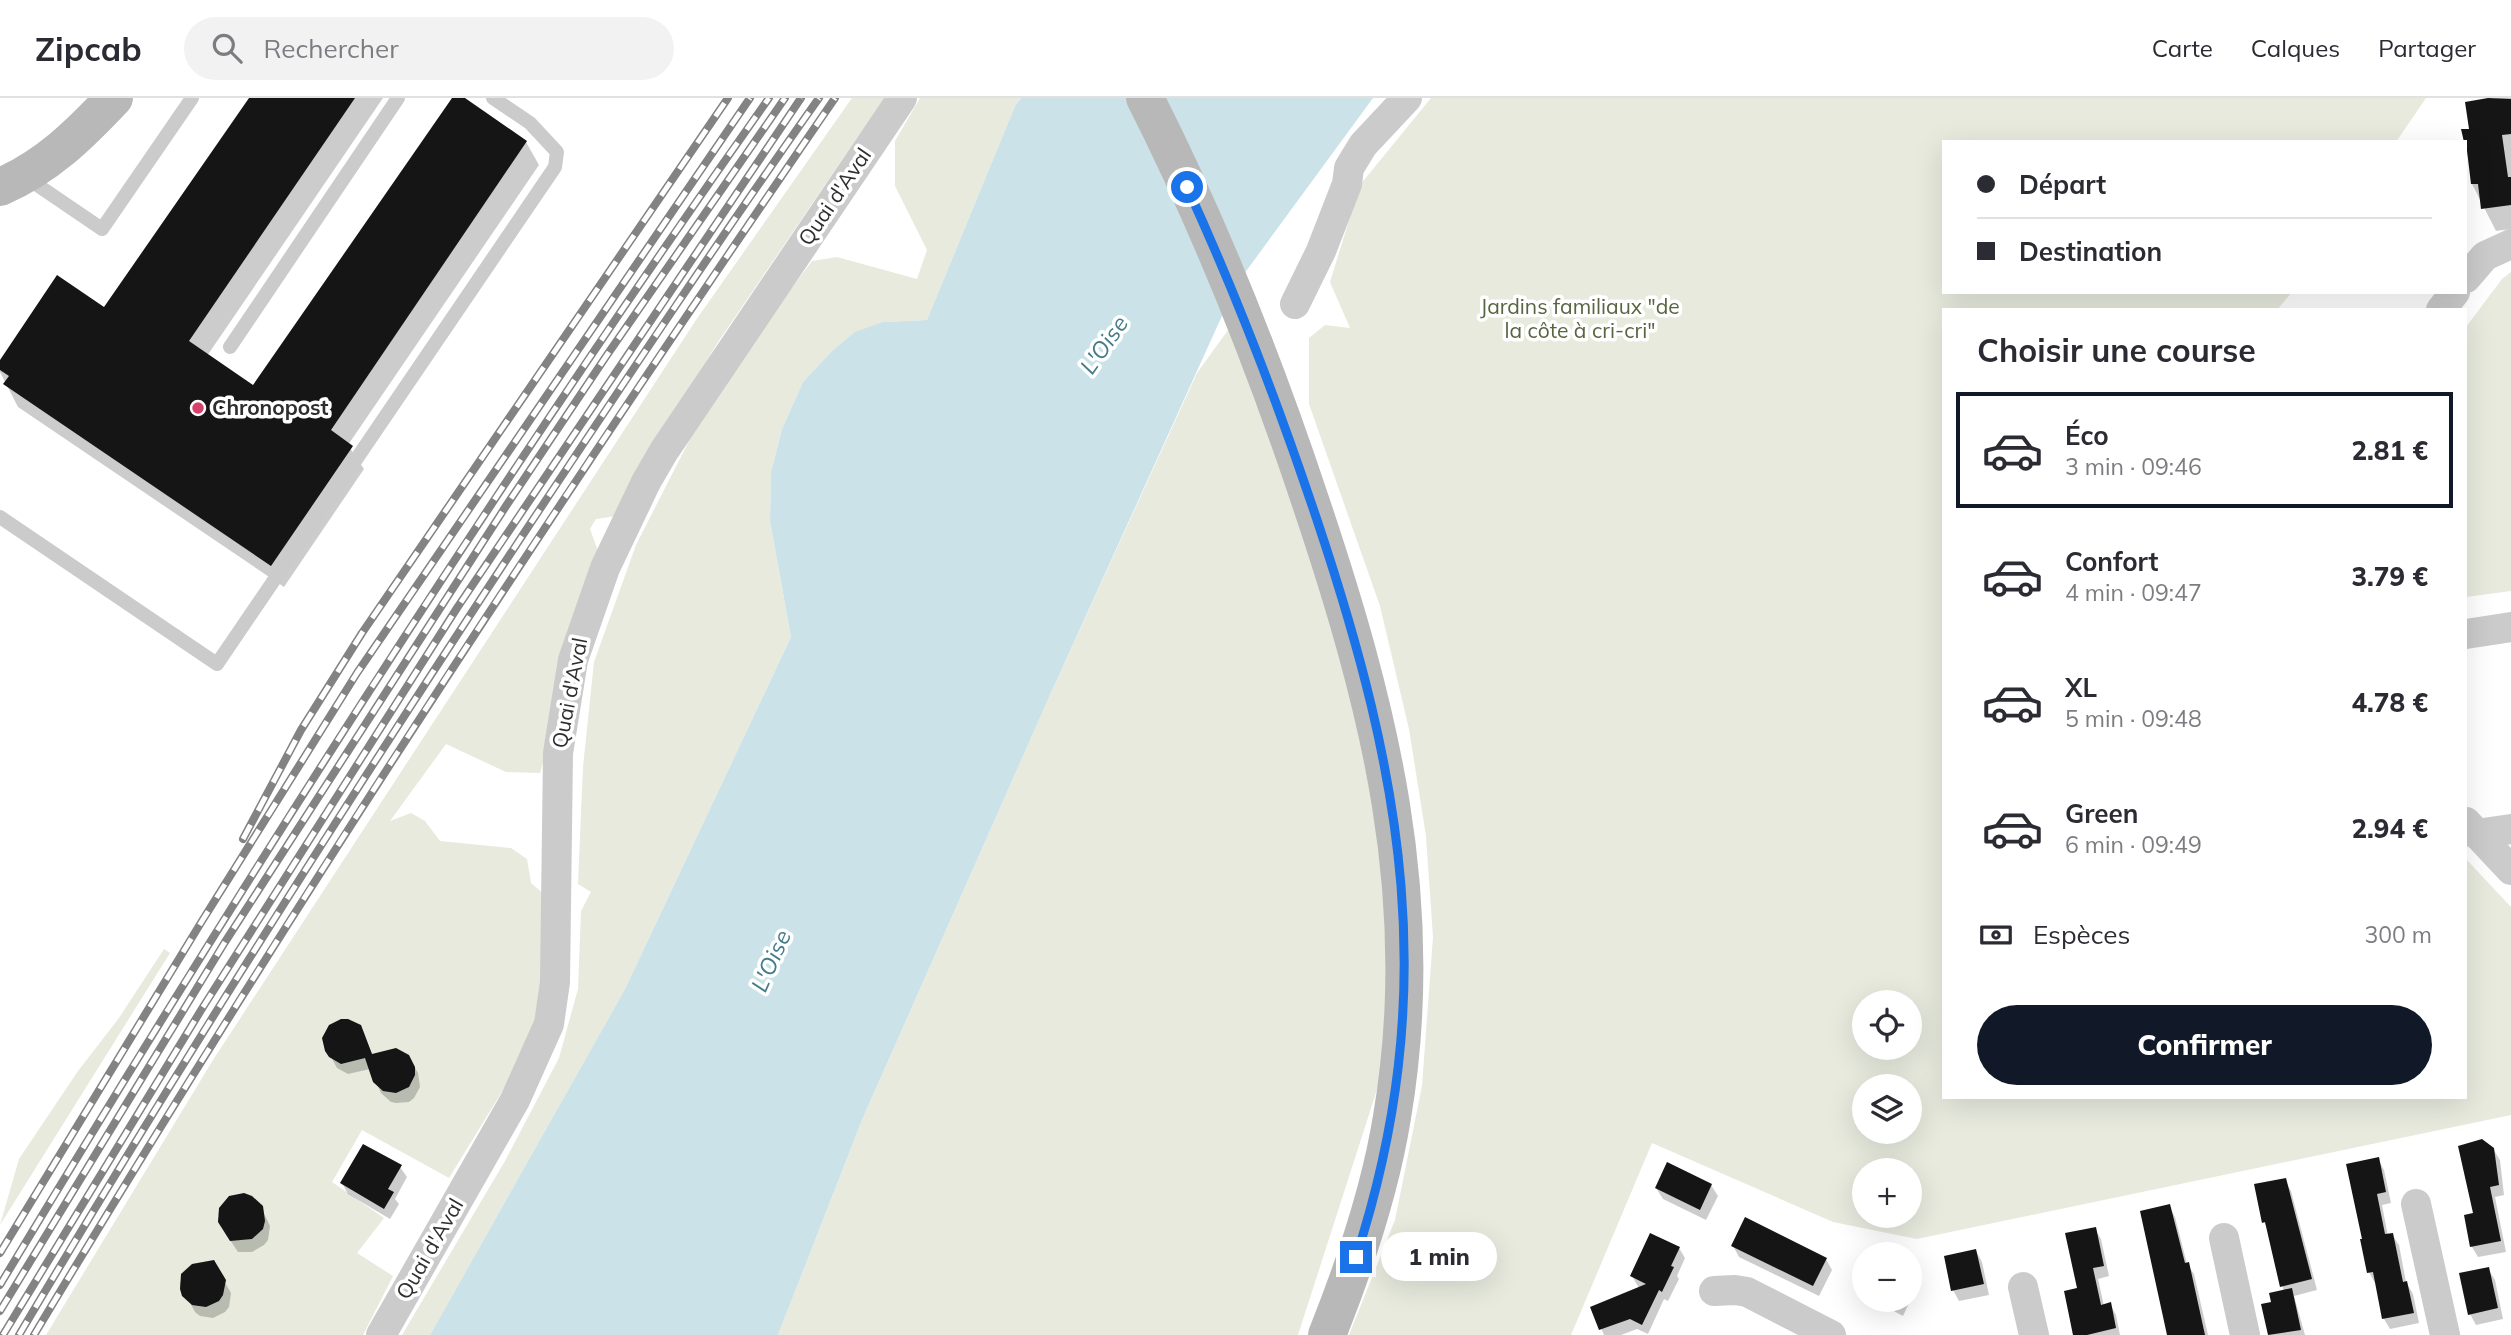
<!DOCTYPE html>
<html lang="fr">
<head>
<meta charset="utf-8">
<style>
	body { margin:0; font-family:Mulish,sans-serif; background:#f2f2f3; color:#2b2b33; height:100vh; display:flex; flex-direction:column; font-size:26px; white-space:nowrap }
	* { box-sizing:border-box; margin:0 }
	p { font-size:23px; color:#7c7c81 }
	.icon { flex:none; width:38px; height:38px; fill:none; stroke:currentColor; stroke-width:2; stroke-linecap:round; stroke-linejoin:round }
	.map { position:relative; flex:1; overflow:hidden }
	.details { position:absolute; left:1942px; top:210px; width:525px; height:791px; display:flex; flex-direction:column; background:#fff; border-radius:0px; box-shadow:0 7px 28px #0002 }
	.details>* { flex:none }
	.guide { position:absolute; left:1942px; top:42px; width:525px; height:154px; border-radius:0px; box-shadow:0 7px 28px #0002; display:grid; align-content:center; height:154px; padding:0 35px; background:#fff }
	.controls { position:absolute; left:1852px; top:892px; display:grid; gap:14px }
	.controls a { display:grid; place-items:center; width:70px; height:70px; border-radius:50%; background:#fff; box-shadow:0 7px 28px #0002; font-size:35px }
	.end { position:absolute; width:32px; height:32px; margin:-16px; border:9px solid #1a73e8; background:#fff; box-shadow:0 0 0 4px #fff }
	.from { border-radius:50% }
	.bubble { position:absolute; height:49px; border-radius:24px; background:#fff; box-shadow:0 7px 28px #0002; font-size:23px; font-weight:800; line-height:49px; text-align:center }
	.guide b { display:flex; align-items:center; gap:24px; height:66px; font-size:26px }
	.guide b+b { border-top:2px solid #e1e1e2 }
	.guide i { width:18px; height:18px; background:#2b2b33 }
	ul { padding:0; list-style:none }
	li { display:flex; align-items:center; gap:21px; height:116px; margin:0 14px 10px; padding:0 21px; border:4px solid transparent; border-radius:0px }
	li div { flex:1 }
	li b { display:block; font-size:26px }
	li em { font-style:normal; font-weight:800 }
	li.selected { border-color:#111827 }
	li>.icon { width:63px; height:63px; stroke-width:1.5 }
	h2 { padding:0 35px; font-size:32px; line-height:84px }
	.pay { display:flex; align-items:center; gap:18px; height:77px; padding:0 35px; font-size:26px }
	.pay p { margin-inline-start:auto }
	.button { display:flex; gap:14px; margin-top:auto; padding:14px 35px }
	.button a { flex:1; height:80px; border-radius:42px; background:#111827; color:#fff; font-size:28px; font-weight:800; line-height:80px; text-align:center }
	header { display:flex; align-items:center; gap:42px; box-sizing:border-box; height:98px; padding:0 35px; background:#fff; border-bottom:2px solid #e1e1e2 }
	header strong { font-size:33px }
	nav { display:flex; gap:38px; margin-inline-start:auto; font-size:24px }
	.search { width:490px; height:63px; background:#f2f2f3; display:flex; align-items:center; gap:18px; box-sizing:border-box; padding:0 24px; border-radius:38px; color:#7c7c81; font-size:26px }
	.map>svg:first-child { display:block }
	.green { fill:#e7eadd; fill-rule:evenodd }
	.water { fill:#cbe3e8 }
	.shadow { fill:#0003 }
	.building { fill:#151515 }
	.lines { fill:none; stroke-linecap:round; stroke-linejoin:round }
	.lane { stroke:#cbcbcb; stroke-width:14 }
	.street { stroke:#cbcbcb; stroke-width:30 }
	.secondary { stroke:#b8b8b8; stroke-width:38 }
	.rail-casing { stroke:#838383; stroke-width:8 }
	.rail { stroke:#fff; stroke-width:5; stroke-dasharray:16; stroke-linecap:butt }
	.route { stroke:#1a73e8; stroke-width:9 }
	.poi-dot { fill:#d4416b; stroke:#fff; stroke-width:2.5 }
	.labels { text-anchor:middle; stroke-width:7; stroke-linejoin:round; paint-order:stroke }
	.street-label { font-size:21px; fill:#2e2e2e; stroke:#fff }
	.park-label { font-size:21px; fill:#596540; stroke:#fff }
	.poi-label { font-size:21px; font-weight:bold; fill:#2e2e2e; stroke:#fff; text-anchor:start }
	.water-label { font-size:23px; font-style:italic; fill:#447c88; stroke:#fff }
</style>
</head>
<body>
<header>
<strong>Zipcab</strong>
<div class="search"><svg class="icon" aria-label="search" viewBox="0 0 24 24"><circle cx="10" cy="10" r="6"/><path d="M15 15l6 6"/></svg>Rechercher</div>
<nav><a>Carte</a><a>Calques</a><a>Partager</a></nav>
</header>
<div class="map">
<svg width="2511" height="1237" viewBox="0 0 2511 1237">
	<rect width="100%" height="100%" fill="#fff"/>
	<g class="green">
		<polygon points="852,0 884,0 718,244 666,330 616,418 596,421 590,431 601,461 540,675 506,674 446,646 390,723 411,715 425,723 440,743 511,750 527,761 531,785 545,797 550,861 536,921 522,961 449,1080 362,1032 332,1084 384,1120 357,1155 393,1178 363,1237 46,1237 213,962 696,222"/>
		<polygon points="920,0 1021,0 1015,8 927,222 883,224 831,254 803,284 782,331 771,374 770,423 791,539 625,891 430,1237 402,1237 505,1063 559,960 578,891 581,813 591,794 578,786 583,669 594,564 636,447 690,341 773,215 812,163 837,159 917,181 927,152 895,88 895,43"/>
		<path d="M1431,0H2426L2396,44H1944V194H2292L2277,212H1944V999H2466V761L2511,809V1017L1917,1141L1833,1124L1652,1045L1571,1237H1349L1395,1122L1422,988L1433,839L1426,738L1409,631L1380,508L1309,306V240L1325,227L1350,230L1330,184L1360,87ZM1864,905H1909V950H1864ZM1864,989H1909V1034H1864ZM1864,1073H1909V1118H1864Z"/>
		<polygon points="2511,174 2511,493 2466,499 2466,229 2502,181"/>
		<polygon points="1231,228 1333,515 1388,780 1383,973 1298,1237 778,1237 862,1022 1050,597 1197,275"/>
		<polygon points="164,851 170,855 0,1127 19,1061 78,973 119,920"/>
	</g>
	<polygon class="water" points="1021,0 1373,0 1236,187 1050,597 862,1022 778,1237 430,1237 625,891 791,539 770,423 771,374 782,331 803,284 831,254 855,234 883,224 927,222 1015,8"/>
	<g class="shadow">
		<polygon points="251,0 383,0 207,258 253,290 454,0 462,0 526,44 539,67 348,347 364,371 284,489 18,309 0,274 0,265 105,212"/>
		<polygon points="2499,0 2511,0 2511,131 2496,133 2472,86 2466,47 2471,32 2467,5"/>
		<polygon points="360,929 373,958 411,963 418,975 420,989 414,1000 409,1004 396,1005 391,1004 381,995 370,971 348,976 337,970 324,946"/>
		<polygon points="2493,1051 2500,1062 2504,1097 2495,1099 2506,1154 2478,1159 2472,1149 2466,1118 2475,1116"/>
		<polygon points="2378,1061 2384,1072 2391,1105 2382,1107 2388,1138 2392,1137 2399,1147 2406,1184 2413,1196 2419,1225 2390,1231 2384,1221 2377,1185 2375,1185 2369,1174"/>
		<polygon points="400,1069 407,1079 395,1101 399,1106 390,1121 348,1096 342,1085"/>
		<polygon points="2285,1082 2291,1093 2317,1192 2294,1198 2305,1237 2269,1237 2263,1207 2273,1205 2284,1194 2269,1133 2264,1124"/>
		<polygon points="1711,1087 1718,1098 1706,1122 1663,1101 1656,1090"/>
		<polygon points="2169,1108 2175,1119 2187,1166 2194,1176 2208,1237 2169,1237"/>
		<polygon points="261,1109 270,1128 268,1142 264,1147 252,1154 238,1154 226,1136"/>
		<polygon points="2095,1131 2101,1141 2109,1178 2098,1181 2104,1208 2110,1206 2116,1217 2120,1237 2073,1237 2066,1194 2079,1192"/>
		<polygon points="1733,1148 1826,1161 1832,1172 1819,1198 1739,1159"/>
		<polygon points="1679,1150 1685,1160 1677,1178 1679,1181 1668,1203 1664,1201 1648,1236 1637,1231 1621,1237 1604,1237 1592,1210 1639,1190 1632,1178"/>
		<polygon points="1976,1153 1982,1164 1989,1197 1959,1203 1953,1192"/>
		<polygon points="213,1164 231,1195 229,1209 225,1214 213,1220 200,1218 195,1214 182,1190 187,1172 199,1165"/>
		<polygon points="2488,1171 2495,1182 2503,1221 2476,1227 2470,1216"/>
		<polygon points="1909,1177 1917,1188 1903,1218 1875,1203 1909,1202"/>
	</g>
	<g class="building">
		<polygon points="249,0 355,0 189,243 253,287 452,0 465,0 527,43 331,332 353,348 271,468 3,286 9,278 0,272 0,262 57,177 104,209"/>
		<polygon points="2488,0 2511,1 2511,36 2502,37 2508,79 2511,79 2511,107 2481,111 2478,86 2471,86 2466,44 2464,44 2461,31 2469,31 2465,4"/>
		<polygon points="341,921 348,921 361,927 372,956 396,950 409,957 415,969 415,977 409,989 396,995 383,993 373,984 365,960 341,966 329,959 325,953 322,940 329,927"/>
		<polygon points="2482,1041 2494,1050 2499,1087 2490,1089 2501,1143 2470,1149 2464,1117 2473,1115 2458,1048"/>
		<polygon points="363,1046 402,1067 388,1091 394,1094 384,1111 340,1085"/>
		<polygon points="2379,1059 2386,1094 2377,1096 2385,1136 2393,1135 2403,1184 2407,1183 2414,1215 2382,1221 2373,1174 2367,1175 2360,1141 2362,1141 2346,1066"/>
		<polygon points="1667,1064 1712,1086 1700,1112 1655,1090"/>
		<polygon points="2286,1080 2312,1181 2280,1189 2265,1124 2262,1125 2254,1086"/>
		<polygon points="244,1095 252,1098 263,1108 265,1123 263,1131 252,1141 230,1143 218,1124 219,1110 229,1098"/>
		<polygon points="2170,1106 2185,1165 2189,1164 2205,1237 2167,1237 2140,1113"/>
		<polygon points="1745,1119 1827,1160 1813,1188 1731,1148"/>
		<polygon points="2096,1129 2104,1168 2093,1170 2101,1207 2111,1204 2116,1230 2087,1237 2073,1237 2064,1193 2077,1190 2065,1135"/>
		<polygon points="1650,1135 1680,1149 1671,1168 1674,1169 1662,1194 1659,1192 1642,1227 1630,1221 1599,1232 1590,1209 1646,1186 1630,1178"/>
		<polygon points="1976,1151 1984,1186 1951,1193 1944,1158"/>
		<polygon points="214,1162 226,1182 223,1197 219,1203 206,1209 192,1207 182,1198 180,1191 181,1176 192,1166"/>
		<polygon points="2489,1169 2498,1210 2468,1217 2459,1175"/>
		<polygon points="2292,1190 2301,1232 2268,1237 2261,1206 2271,1204 2269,1195"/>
	</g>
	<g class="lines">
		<g class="lane">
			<polyline points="27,80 102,131 192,0"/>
			<polyline points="230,249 398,0"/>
			<polyline points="0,419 217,566 555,69 557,54 530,25 493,0"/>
		</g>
		<g class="street">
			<polyline points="2466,180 2485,158 2511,146"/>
			<polyline points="1295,206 1321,153 1347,86 1349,70 1363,47 1407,0"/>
			<polyline points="2441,212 2455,194"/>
			<polyline points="2466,536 2511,529"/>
			<polyline points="2466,724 2511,772"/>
			<polyline points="2476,736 2511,731"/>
			<polyline points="2416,1106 2445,1237"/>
			<polyline points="2224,1140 2245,1237"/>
			<polyline points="2023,1189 2034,1237"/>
			<polyline points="1714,1193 1735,1192 1747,1194 1831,1237"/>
			<polyline points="381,1237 515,1002 549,926 555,884 558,655 573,562 605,470 646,384 664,353 902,0"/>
		</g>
		<g class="secondary">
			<path d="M1145,0C1211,130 1264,264 1310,402C1379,607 1429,801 1392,1019C1380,1094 1355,1167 1327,1237"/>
			<path d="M0,89C47,69 80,36 114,0"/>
		</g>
		<g class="rail-casing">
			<g id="rail">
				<polyline points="243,741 301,632 362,535 728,0"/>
				<polyline points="0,1155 202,823 357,575 750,0"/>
				<path d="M0,1187C243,783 497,385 769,0"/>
				<polyline points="0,1213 225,844 506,408 607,257 785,0"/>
				<polyline points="3,1237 203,909 457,510 801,0"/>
				<path d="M19,1237C184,959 358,686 536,417C629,277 722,137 819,0"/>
				<path d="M34,1237C287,815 557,405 835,0"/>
			</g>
		</g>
		<use href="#rail" class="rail"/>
	</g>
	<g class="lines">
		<path class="route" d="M1187,89C1237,198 1279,308 1317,422C1403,679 1442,894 1356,1159"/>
	</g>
	<circle class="poi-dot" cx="198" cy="310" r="7"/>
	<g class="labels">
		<g class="street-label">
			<text transform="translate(835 99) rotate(-56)" y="7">Quai d'Aval</text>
			<text transform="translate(570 595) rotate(-79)" y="7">Quai d'Aval</text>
			<text transform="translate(430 1151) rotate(-60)" y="7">Quai d'Aval</text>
		</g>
		<g class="park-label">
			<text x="1580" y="216">Jardins familiaux "de<tspan x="1580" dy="24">la côte à cri-cri"</tspan></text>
		</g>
		<g class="poi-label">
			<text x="212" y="317">Chronopost</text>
		</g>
		<g class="water-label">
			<text transform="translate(1104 247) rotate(-55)" y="8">L'Oise</text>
			<text transform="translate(771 863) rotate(-66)" y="8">L'Oise</text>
		</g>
	</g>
</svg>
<div class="controls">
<a><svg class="icon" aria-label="locate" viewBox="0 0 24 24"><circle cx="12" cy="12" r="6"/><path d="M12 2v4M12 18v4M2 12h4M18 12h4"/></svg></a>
<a><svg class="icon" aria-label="layers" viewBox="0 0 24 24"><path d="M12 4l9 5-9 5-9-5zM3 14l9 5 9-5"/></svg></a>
<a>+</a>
<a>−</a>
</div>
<i class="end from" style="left:1187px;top:89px"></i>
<i class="end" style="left:1356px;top:1159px"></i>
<div class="bubble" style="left:1381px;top:1134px;width:116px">1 min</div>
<div class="guide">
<b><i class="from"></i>Départ</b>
<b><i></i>Destination</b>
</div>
<section class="details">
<h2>Choisir une course</h2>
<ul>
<li class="selected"><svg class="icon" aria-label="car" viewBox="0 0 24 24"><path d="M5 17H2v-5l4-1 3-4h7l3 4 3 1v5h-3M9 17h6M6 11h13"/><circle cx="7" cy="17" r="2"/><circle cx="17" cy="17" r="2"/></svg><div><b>Éco</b><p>3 min · 09:46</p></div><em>2.81 €</em></li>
<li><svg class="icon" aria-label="car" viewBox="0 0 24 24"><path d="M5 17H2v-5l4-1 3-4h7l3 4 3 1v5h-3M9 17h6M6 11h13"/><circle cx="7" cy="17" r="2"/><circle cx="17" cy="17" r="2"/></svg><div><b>Confort</b><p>4 min · 09:47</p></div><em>3.79 €</em></li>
<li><svg class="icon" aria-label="car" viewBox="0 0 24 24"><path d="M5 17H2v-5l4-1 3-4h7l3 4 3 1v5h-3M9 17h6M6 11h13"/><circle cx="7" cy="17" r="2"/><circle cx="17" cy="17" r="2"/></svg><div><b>XL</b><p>5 min · 09:48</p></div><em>4.78 €</em></li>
<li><svg class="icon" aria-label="car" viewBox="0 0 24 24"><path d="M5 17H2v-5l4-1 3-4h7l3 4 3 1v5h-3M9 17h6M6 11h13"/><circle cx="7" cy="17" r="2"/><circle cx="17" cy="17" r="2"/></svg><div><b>Green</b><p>6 min · 09:49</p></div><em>2.94 €</em></li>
</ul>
<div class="pay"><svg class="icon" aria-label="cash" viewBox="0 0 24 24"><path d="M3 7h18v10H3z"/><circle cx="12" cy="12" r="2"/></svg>Espèces<p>300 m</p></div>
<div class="button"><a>Confirmer</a></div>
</section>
</div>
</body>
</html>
